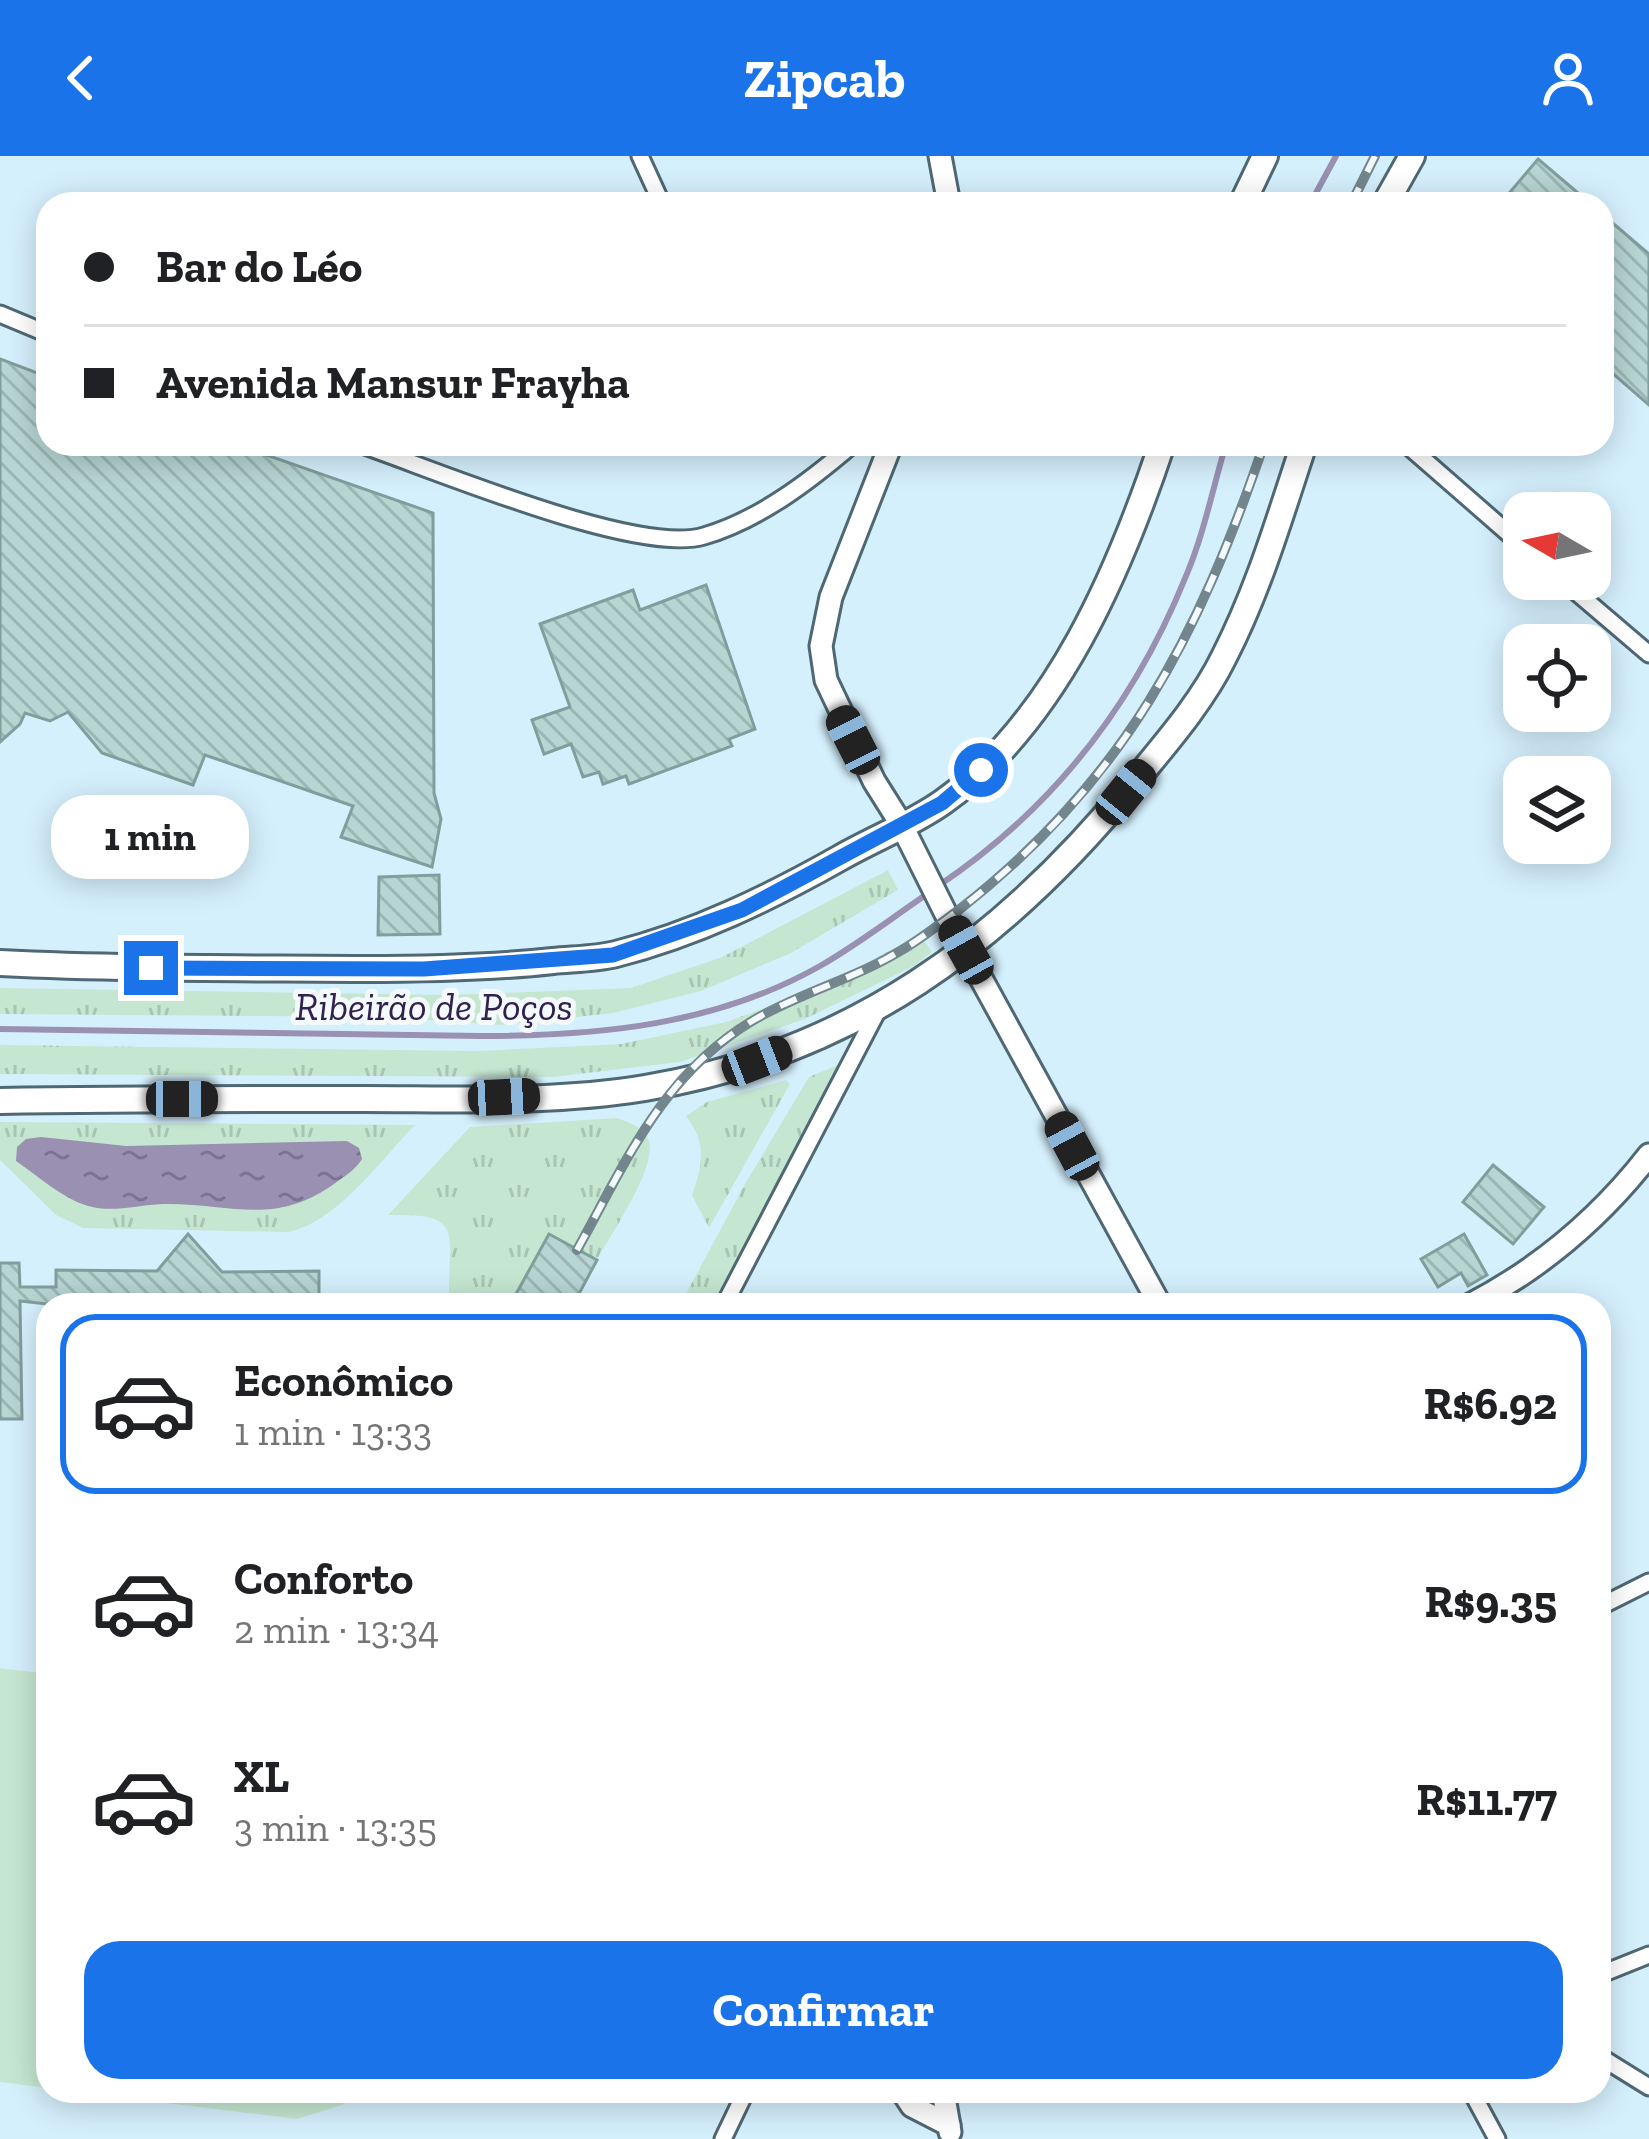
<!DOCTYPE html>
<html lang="pt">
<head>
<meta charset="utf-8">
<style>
	body { margin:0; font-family:"Zilla Slab",serif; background:#f6f6f6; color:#202124; height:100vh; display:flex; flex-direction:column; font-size:45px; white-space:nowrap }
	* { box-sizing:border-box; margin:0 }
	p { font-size:39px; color:#757577 }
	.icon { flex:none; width:66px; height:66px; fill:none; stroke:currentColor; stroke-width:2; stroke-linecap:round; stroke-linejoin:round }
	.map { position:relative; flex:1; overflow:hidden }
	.drawer { position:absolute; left:36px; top:1137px; width:1575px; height:810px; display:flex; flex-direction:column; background:#fff; border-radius:36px; box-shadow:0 6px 30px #0003 }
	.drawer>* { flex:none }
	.top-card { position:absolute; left:36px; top:36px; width:1578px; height:264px; border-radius:36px; box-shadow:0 6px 30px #0003; display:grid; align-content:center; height:264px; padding:0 48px; background:#fff }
	.needle { width:78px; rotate:279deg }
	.buttons { position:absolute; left:1503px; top:336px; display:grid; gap:24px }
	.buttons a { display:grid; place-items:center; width:108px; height:108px; border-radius:24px; background:#fff; box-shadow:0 6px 30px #0003; font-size:60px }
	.end { position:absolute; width:54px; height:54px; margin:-27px; border:15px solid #1a73e8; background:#fff; box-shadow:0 0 0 6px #fff }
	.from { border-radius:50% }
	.bubble { position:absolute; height:84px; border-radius:36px; background:#fff; box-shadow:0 6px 30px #0003; font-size:39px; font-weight:800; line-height:84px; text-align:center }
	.car { position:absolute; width:36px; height:72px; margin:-36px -18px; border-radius:15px; box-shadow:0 0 9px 3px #0007; background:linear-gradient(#222 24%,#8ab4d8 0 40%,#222 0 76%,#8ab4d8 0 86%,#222 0) }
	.top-card b { display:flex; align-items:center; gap:42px; height:114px; font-size:45px }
	.top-card b+b { border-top:3px solid #e0e0e0 }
	.top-card i { width:30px; height:30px; background:#202124 }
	ul { padding:21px 0 0; list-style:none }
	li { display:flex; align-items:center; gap:36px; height:180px; margin:0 24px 18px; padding:0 24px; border:6px solid transparent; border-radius:36px }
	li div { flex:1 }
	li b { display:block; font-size:45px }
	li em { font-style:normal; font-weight:800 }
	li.current { border-color:#1a73e8 }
	li>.icon { width:108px; height:108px; stroke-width:1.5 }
	.action { display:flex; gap:24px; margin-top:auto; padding:24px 48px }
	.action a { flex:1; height:138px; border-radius:36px; background:#1a73e8; color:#fff; font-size:48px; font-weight:800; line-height:138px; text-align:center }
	header { display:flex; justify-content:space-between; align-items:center; height:156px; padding:0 48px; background:#1a73e8; color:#fff; font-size:54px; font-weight:800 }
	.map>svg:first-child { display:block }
	.grass { fill:url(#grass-tufts) }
	.green { fill:#c5e7d1 }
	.water { fill:url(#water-ripples) }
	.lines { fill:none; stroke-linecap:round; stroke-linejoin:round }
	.stream { stroke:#9990b2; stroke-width:6 }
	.building { fill:url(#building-back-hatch); stroke:#809e9c; stroke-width:3 }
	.street-casing { stroke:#4f6873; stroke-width:21 }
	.secondary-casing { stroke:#4f6873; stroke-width:27 }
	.primary-casing { stroke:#4f6873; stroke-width:30 }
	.street { stroke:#fff; stroke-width:15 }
	.secondary { stroke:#fff; stroke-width:21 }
	.primary { stroke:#fff; stroke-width:24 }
	.rail-casing { stroke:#73868e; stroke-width:10 }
	.rail { stroke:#f4f9fc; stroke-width:6; stroke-dasharray:18; stroke-linecap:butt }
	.route { stroke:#1a73e8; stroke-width:15 }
	.labels { text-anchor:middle; stroke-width:10; stroke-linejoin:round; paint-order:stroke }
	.water-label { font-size:39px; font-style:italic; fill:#30214e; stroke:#f4f9fc }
</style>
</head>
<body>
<header><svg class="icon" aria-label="back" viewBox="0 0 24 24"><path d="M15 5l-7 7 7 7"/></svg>Zipcab<svg class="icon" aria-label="person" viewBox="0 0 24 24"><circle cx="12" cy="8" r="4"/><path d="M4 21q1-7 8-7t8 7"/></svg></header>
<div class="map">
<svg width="1649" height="1983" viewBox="0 0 1649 1983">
	<defs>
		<pattern id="grass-tufts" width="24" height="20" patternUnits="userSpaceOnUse" patternTransform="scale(3)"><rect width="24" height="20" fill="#c5e7d1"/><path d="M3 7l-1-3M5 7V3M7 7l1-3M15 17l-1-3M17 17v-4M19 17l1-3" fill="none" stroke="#a8c5b3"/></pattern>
		<pattern id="water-ripples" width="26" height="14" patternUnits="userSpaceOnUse" patternTransform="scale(3)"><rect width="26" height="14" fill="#9990b2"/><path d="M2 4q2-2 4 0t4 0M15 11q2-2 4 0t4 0" fill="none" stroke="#7b7490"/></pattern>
		<pattern id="building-back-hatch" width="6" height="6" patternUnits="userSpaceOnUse" patternTransform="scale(3)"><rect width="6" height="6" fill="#b6d5d3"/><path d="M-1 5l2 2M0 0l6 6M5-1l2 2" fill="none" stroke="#9bb6b4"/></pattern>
	</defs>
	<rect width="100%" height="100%" fill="#d5f0fd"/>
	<g class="grass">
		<polygon points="888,714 898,734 789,798 701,835 613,857 500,869 383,861 0,858 0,832 445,839 631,832 722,801"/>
		<polygon points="920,778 932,796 914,810 805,863 680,906 553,921 0,918 0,889 477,895 621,888 726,866 825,830"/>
		<polygon points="850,904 724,1149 680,1149 745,1028 809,921"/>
		<path d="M786,924L790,928L709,1072L692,1039C703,1008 707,987 686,960L707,946Z"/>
		<path d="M617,962C630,967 642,970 648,983C660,1007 610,1080 597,1104L549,1078L516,1137L449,1138C449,1071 463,1058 388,1059L470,971Z"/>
		<path d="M0,966L415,969C381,1004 336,1067 288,1076L83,1072L56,1059L0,1004Z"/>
	</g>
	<g class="green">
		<polygon points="0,1512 48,1518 48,1932 0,1926"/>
		<polygon points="68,1935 368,1935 342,1949 297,1963"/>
	</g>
	<path class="water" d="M41,981L126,990L347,985L359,992L362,1003C355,1014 345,1020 334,1028C273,1071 232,1047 163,1048C138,1049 112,1057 88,1050C62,1042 38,1020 16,1005L17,991L26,983Z"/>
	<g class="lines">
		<g class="stream">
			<polyline points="1310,48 1336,0"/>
			<path d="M938,730C1053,653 1134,549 1186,420C1204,378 1213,331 1226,288"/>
			<path d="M0,873L481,880C599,880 716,869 820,810C857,789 892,762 927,738"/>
		</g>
	</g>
	<g class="building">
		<polygon points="1538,3 1591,48 1500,48"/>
		<polygon points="1602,58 1649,98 1649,249 1602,208"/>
		<polygon points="0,203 48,221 48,288 235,288 433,357 434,637 441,663 432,711 341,681 353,650 205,599 193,629 102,597 68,556 50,565 25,557 20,568 0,586"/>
		<polygon points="706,429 755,573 729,583 732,590 629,628 626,620 603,628 599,616 583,621 571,588 544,598 532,564 570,551 540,468 633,434 640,454"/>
		<polygon points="439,719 440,778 378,779 379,721"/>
		<polygon points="1493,1009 1544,1051 1513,1088 1463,1046"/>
		<polygon points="188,1078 222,1116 319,1115 319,1149 56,1149 20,1145 22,1263 0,1263 0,1107 19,1107 20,1131 56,1131 56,1114 157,1115"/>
		<polygon points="549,1078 597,1104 573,1149 510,1149"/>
		<polygon points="1464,1078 1487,1119 1468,1130 1461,1117 1438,1131 1421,1103"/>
	</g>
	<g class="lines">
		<g class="street-casing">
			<g id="street">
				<polyline points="640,0 662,48"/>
				<polyline points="0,158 48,178"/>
				<path d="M359,288C433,313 637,400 704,380C759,364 810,325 853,288"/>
				<polyline points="1406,288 1524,391"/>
				<polyline points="1561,423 1649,498"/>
				<polyline points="724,1149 878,854"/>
				<polyline points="1599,1451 1649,1426"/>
				<polyline points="1599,1819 1649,1799"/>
				<polyline points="1599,1900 1649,1931"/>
				<polyline points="1471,1935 1497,1983"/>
				<polyline points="723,1983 746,1935"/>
			</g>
		</g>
		<g class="secondary-casing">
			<g id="secondary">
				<polyline points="940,0 949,48"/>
				<polyline points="891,288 831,441 821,490 826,524 874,625 901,668 949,764 1160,1149"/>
				<path d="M1470,1149C1541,1112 1600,1062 1649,999"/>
				<polyline points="902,1935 912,1950 949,1969"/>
				<polyline points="943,1935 950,1976"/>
			</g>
		</g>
		<g class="primary-casing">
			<g id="primary">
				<polyline points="1242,48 1265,0"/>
				<polyline points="1385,48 1412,0"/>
				<path d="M0,807C121,813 241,812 362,813C426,813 489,812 553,805C573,803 596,803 616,798C695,778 769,742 840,702C873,683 912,668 943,646C1056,566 1120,414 1162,288"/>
				<path d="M0,945C121,943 242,943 364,943C456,943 554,947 645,932C852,898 1004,785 1134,626C1166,587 1202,546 1224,501C1259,433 1280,360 1304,288"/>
			</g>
		</g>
		<use href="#street" class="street"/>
		<use href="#secondary" class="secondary"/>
		<use href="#primary" class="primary"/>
		<g class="rail-casing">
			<g id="rail">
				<polyline points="1351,48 1375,0"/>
				<path d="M577,1094C626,1006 662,919 752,865C799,837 854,823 900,795C921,783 941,767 960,753C1125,624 1198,482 1264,288"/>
			</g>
		</g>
		<use href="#rail" class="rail"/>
	</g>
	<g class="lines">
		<polyline class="route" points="151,812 424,813 613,799 742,754 942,647 981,614"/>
	</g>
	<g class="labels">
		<g class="water-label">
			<text x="434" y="864">Ribeirão de Poços</text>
		</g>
	</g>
</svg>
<div class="buttons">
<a><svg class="needle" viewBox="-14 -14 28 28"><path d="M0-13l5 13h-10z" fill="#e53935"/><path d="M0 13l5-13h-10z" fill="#757577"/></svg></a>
<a><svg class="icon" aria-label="locate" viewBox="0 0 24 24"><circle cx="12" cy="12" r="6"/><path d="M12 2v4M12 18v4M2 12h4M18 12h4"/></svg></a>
<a><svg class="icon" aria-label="layers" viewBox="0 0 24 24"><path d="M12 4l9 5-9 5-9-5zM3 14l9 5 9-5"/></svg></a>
</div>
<i class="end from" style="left:981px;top:614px"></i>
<i class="end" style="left:151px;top:812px"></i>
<div class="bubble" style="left:51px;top:639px;width:198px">1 min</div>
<i class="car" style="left:853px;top:584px;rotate:333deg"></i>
<i class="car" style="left:1126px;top:636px;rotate:39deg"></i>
<i class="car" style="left:966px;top:794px;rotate:331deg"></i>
<i class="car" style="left:757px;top:905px;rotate:69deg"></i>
<i class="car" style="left:504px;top:941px;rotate:87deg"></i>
<i class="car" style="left:182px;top:943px;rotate:90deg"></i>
<i class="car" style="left:1072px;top:990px;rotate:332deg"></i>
<div class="top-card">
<b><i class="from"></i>Bar do Léo</b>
<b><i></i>Avenida Mansur Frayha</b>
</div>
<section class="drawer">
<ul>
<li class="current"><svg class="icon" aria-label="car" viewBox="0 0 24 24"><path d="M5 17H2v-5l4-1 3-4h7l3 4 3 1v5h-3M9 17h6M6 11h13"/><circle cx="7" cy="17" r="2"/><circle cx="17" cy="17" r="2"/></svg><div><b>Econômico</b><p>1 min · 13:33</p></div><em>R$6.92</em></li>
<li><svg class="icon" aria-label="car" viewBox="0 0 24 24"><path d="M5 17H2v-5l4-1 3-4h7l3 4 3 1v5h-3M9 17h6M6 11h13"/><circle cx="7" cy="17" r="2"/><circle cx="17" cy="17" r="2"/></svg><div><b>Conforto</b><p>2 min · 13:34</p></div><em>R$9.35</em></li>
<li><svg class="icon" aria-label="car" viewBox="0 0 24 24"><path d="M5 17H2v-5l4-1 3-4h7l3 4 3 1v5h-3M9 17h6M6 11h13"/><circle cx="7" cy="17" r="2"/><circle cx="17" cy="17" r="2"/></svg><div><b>XL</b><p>3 min · 13:35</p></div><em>R$11.77</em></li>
</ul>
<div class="action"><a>Confirmar</a></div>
</section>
</div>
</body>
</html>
